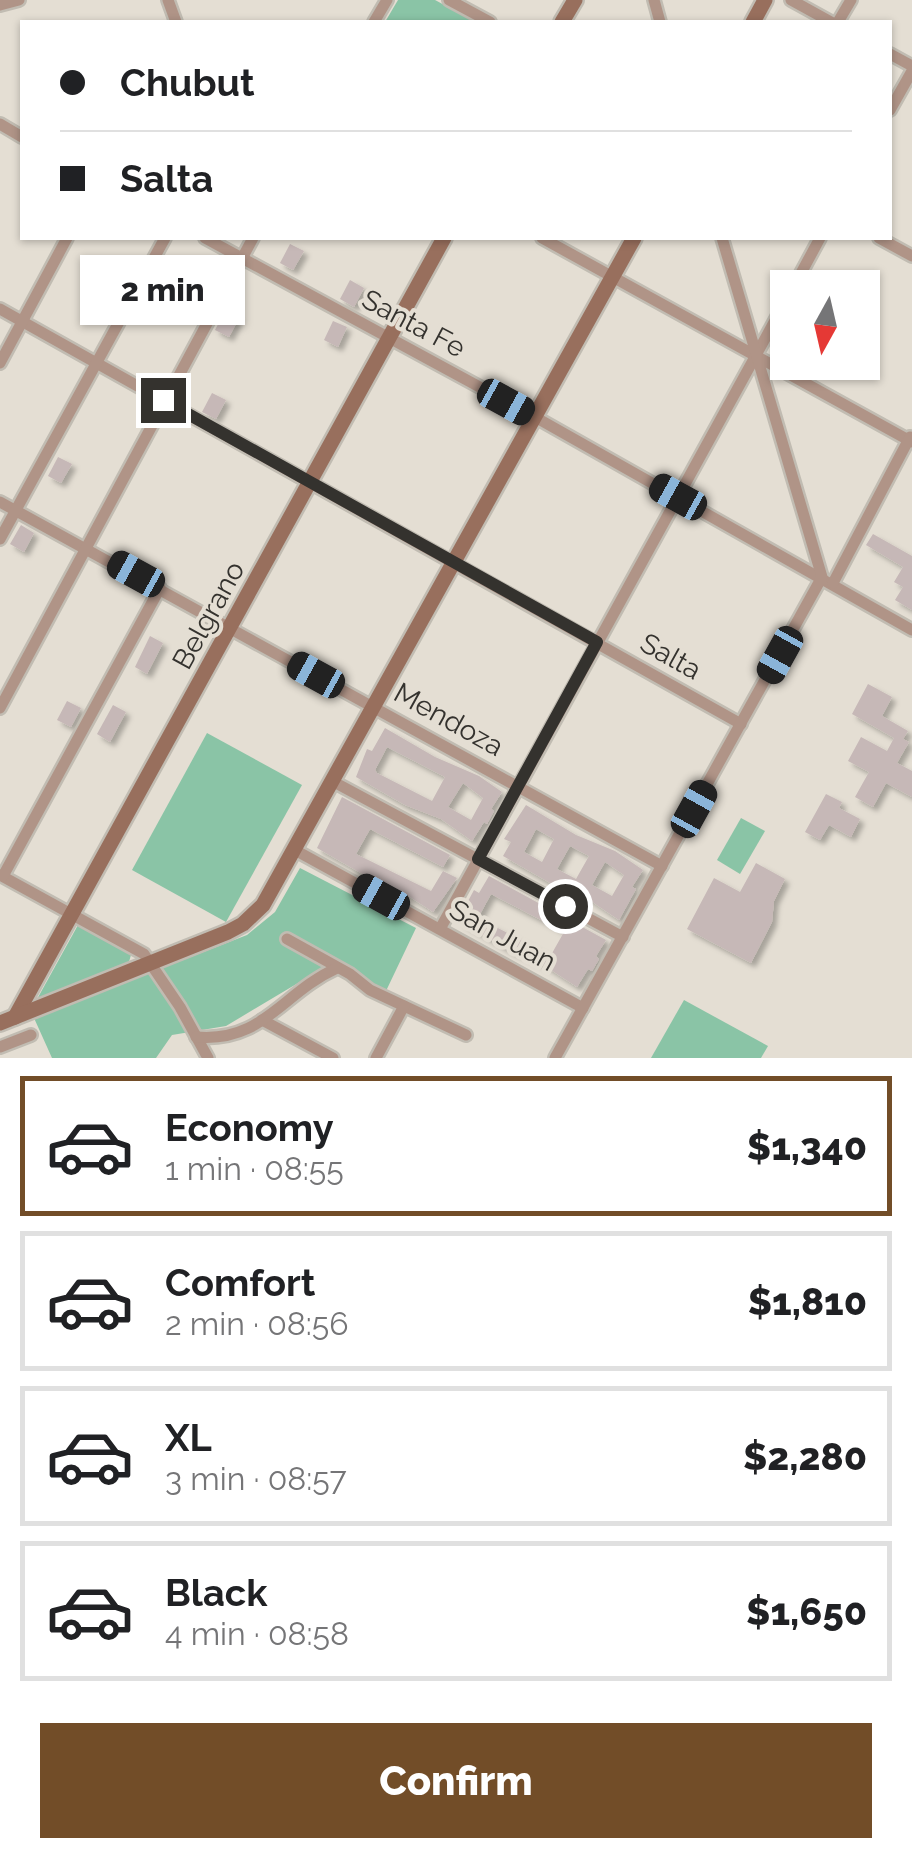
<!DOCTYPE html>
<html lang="en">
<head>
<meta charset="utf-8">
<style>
	body { margin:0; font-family:Raleway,sans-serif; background:#f2f2f2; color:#202124; height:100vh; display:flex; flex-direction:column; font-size:38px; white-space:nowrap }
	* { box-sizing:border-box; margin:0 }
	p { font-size:32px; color:#757577 }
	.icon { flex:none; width:55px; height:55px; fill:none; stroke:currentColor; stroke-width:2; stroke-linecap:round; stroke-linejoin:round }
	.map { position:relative; height:1058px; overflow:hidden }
	.sheet { display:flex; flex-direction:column; background:#fff; flex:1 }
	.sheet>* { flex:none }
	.top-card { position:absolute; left:20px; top:20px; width:872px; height:220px; border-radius:0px; box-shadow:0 2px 8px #0004; display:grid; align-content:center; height:220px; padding:0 40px; background:#fff }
	.needle { width:65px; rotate:188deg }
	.controls { position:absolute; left:770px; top:270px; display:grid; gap:20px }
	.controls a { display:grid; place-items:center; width:110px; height:110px; border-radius:0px; background:#fff; box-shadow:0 2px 8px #0004; font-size:50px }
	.end { position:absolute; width:45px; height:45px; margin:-22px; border:12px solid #34322e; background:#fff; box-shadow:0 0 0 5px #fff }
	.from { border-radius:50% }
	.bubble { position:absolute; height:70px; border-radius:0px; background:#fff; box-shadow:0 2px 8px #0004; font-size:32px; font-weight:800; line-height:70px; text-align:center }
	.car { position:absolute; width:30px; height:60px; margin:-30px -15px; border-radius:12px; box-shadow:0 0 8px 2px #0007; background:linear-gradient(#222 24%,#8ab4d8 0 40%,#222 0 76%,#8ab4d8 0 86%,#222 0) }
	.top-card b { display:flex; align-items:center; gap:35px; height:95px; font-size:38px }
	.top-card b+b { border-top:2px solid #e0e0e0 }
	.top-card i { width:25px; height:25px; background:#202124 }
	ul { padding:18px 0 0; list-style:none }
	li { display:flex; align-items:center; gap:30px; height:140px; margin:0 20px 15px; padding:0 20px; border:5px solid #e0e0e0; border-radius:0px }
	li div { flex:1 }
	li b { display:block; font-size:38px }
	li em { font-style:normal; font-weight:800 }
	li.current { border-color:#724d28 }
	li>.icon { width:90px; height:90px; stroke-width:1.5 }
	.button { display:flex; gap:20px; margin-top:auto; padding:20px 40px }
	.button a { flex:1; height:115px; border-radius:0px; background:#724d28; color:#fff; font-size:40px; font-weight:800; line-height:115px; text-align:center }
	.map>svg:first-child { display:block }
	.green { fill:#8ac4a6 }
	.building { fill:#c6b8b7; fill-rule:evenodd; filter:url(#shadow) }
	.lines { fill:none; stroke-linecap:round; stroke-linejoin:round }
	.street-casing { stroke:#c1bcb2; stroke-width:16 }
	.secondary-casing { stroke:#c1bcb2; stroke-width:20 }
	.street { stroke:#b09487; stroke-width:11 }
	.secondary { stroke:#986f5d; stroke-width:15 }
	.route { stroke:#34322e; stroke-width:12 }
	.labels { text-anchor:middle; stroke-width:8; stroke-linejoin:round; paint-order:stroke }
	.street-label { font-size:28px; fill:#34322e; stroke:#e4ded3 }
</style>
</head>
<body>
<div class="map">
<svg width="912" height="1058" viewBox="0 0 912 1058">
	<defs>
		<filter id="shadow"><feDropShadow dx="4.5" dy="4.5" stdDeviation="2.5" flood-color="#0004"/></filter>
	</defs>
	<rect width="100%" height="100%" fill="#e4ded3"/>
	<g class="green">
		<polygon points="398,0 435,0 476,22 385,22"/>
		<polygon points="207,733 302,785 226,922 132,870"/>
		<polygon points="741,818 765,831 740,874 717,860"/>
		<polygon points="300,868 416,928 386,991 335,961 226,1026 172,1035 156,1058 52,1058 34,1018 247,935 275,912"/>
		<polygon points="78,925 131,955 128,965 36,1001"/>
		<polygon points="684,1000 768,1046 761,1058 651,1058"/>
	</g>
	<g class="building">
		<polygon points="290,244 304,251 293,270 280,263"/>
		<polygon points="350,280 364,288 354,307 340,299"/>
		<polygon points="225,311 239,318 229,337 215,330"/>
		<polygon points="333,321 347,327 338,347 324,340"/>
		<polygon points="212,393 226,400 216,419 202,412"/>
		<polygon points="58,457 72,464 61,483 48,476"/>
		<polygon points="21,525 34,533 24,552 10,544"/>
		<polygon points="873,534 912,556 912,610 895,600 903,587 894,582 903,567 866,545"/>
		<polygon points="150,636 163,643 147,674 135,667"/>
		<polygon points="868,684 892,697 882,716 908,731 903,739 909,742 897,763 912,771 912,797 886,783 873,807 855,797 869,772 848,761 861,737 887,751 894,738 852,714"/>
		<polygon points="67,701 81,708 71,727 57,720"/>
		<polygon points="113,705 126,712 110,742 97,734"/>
		<path d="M385,728L435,757L479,776L502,792L491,809L494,811L487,824L484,822L472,841L441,819L405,805L356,777L367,749L372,751ZM387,747L445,777L432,801L377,773L375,770ZM463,783L483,798L471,820L448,807Z"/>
		<polygon points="826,794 842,802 839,808 860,819 851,837 829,825 820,840 805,832"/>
		<polygon points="342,797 450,855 443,867 370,829 356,854 431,891 443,871 457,878 433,912 401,891 366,876 317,848"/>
		<path d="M526,805L576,835L615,851L643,870L632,887L636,889L619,920L588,899L552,884L503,856L511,842L504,839ZM536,829L554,839L542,862L524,852ZM570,846L589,856L576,879L557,869ZM605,862L624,875L612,896L592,885Z"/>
		<polygon points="756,863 785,879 774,901 772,922 751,963 687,929 714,878 740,892"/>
		<path d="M489,876L606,940L596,956L599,959L592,971L588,969L577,987L545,966L510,951L461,923L470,905L467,903L474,890L479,893ZM491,894L564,932L551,955L482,920L479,916Z"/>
	</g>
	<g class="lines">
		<g class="street-casing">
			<g id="street">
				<polyline points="168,0 176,22"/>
				<polyline points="449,0 490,22"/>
				<polyline points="654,0 660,22"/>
				<polyline points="791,0 831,22"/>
				<polyline points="0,5 19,0"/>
				<polyline points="374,22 387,0"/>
				<polyline points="838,22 851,0"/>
				<polyline points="890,54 912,66"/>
				<polyline points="890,110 912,71"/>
				<polyline points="0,124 22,137"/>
				<polyline points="205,238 535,417 912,630"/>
				<polyline points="542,238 912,442"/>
				<polyline points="879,238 912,256"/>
				<polyline points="793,288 820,238"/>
				<polyline points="0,309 741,724"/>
				<polyline points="0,363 67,238"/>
				<polyline points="0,502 662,866"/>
				<polyline points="0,539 165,238"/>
				<polyline points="833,583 910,437"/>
				<polyline points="0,708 253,238"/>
				<polyline points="332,781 623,937"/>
				<polyline points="293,849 583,1008"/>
				<polyline points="0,875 144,954 180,1007 208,1058"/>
				<polyline points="3,876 160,588"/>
				<polyline points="440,929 788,297"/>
				<polyline points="287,939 350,974 370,990 466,1035"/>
				<polyline points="262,1020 333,1058"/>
				<path d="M196,1037C263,1043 282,993 337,968"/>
				<polyline points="0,1047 31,1035"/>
				<polyline points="376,1058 404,1006"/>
				<polyline points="555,1058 822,577 722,238"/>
			</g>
		</g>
		<g class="secondary-casing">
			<g id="secondary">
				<polyline points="562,22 575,0"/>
				<polyline points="753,22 765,0"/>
				<polyline points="15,1017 444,238"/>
				<polyline points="0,1023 228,932 243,924 263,905 634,238"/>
			</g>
		</g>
		<use href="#street" class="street"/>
		<use href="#secondary" class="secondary"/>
	</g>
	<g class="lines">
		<polyline class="route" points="163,400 597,642 478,859 565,906"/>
	</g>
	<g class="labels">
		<g class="street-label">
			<text transform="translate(414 323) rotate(28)" y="10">Santa Fe</text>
			<text transform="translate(208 615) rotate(-61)" y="10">Belgrano</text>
			<text transform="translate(671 656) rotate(29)" y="10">Salta</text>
			<text transform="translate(449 719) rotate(29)" y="10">Mendoza</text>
			<text transform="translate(503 935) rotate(29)" y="10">San Juan</text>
		</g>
	</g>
</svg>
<div class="controls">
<a><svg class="needle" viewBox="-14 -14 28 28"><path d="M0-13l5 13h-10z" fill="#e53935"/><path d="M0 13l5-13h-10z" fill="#757577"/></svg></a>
</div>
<i class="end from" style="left:565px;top:906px"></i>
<i class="end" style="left:163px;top:400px"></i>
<div class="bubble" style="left:80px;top:255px;width:165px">2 min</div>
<i class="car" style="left:506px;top:402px;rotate:119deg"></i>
<i class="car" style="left:678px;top:497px;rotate:299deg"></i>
<i class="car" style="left:136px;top:574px;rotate:299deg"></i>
<i class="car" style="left:780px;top:655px;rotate:209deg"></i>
<i class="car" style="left:316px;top:675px;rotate:299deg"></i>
<i class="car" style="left:694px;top:809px;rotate:29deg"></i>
<i class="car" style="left:381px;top:897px;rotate:299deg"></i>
<div class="top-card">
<b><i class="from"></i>Chubut</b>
<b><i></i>Salta</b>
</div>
</div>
<section class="sheet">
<ul>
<li class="current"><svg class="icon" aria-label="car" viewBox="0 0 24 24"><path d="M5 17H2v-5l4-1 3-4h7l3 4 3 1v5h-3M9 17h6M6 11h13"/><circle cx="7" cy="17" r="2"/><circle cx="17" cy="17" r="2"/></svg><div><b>Economy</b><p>1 min · 08:55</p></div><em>$1,340</em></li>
<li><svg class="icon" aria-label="car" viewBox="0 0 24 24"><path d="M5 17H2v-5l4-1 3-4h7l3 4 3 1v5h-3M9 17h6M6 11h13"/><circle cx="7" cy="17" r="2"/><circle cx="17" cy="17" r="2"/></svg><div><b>Comfort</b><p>2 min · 08:56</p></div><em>$1,810</em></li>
<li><svg class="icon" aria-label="car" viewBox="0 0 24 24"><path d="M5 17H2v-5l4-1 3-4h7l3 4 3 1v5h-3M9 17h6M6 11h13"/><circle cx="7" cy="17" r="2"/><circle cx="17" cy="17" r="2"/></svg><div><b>XL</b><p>3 min · 08:57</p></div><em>$2,280</em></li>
<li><svg class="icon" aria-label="car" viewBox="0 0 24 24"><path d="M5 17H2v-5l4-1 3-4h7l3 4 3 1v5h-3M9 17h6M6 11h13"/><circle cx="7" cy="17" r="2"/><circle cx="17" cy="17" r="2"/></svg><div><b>Black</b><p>4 min · 08:58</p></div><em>$1,650</em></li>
</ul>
<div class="button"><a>Confirm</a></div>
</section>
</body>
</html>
